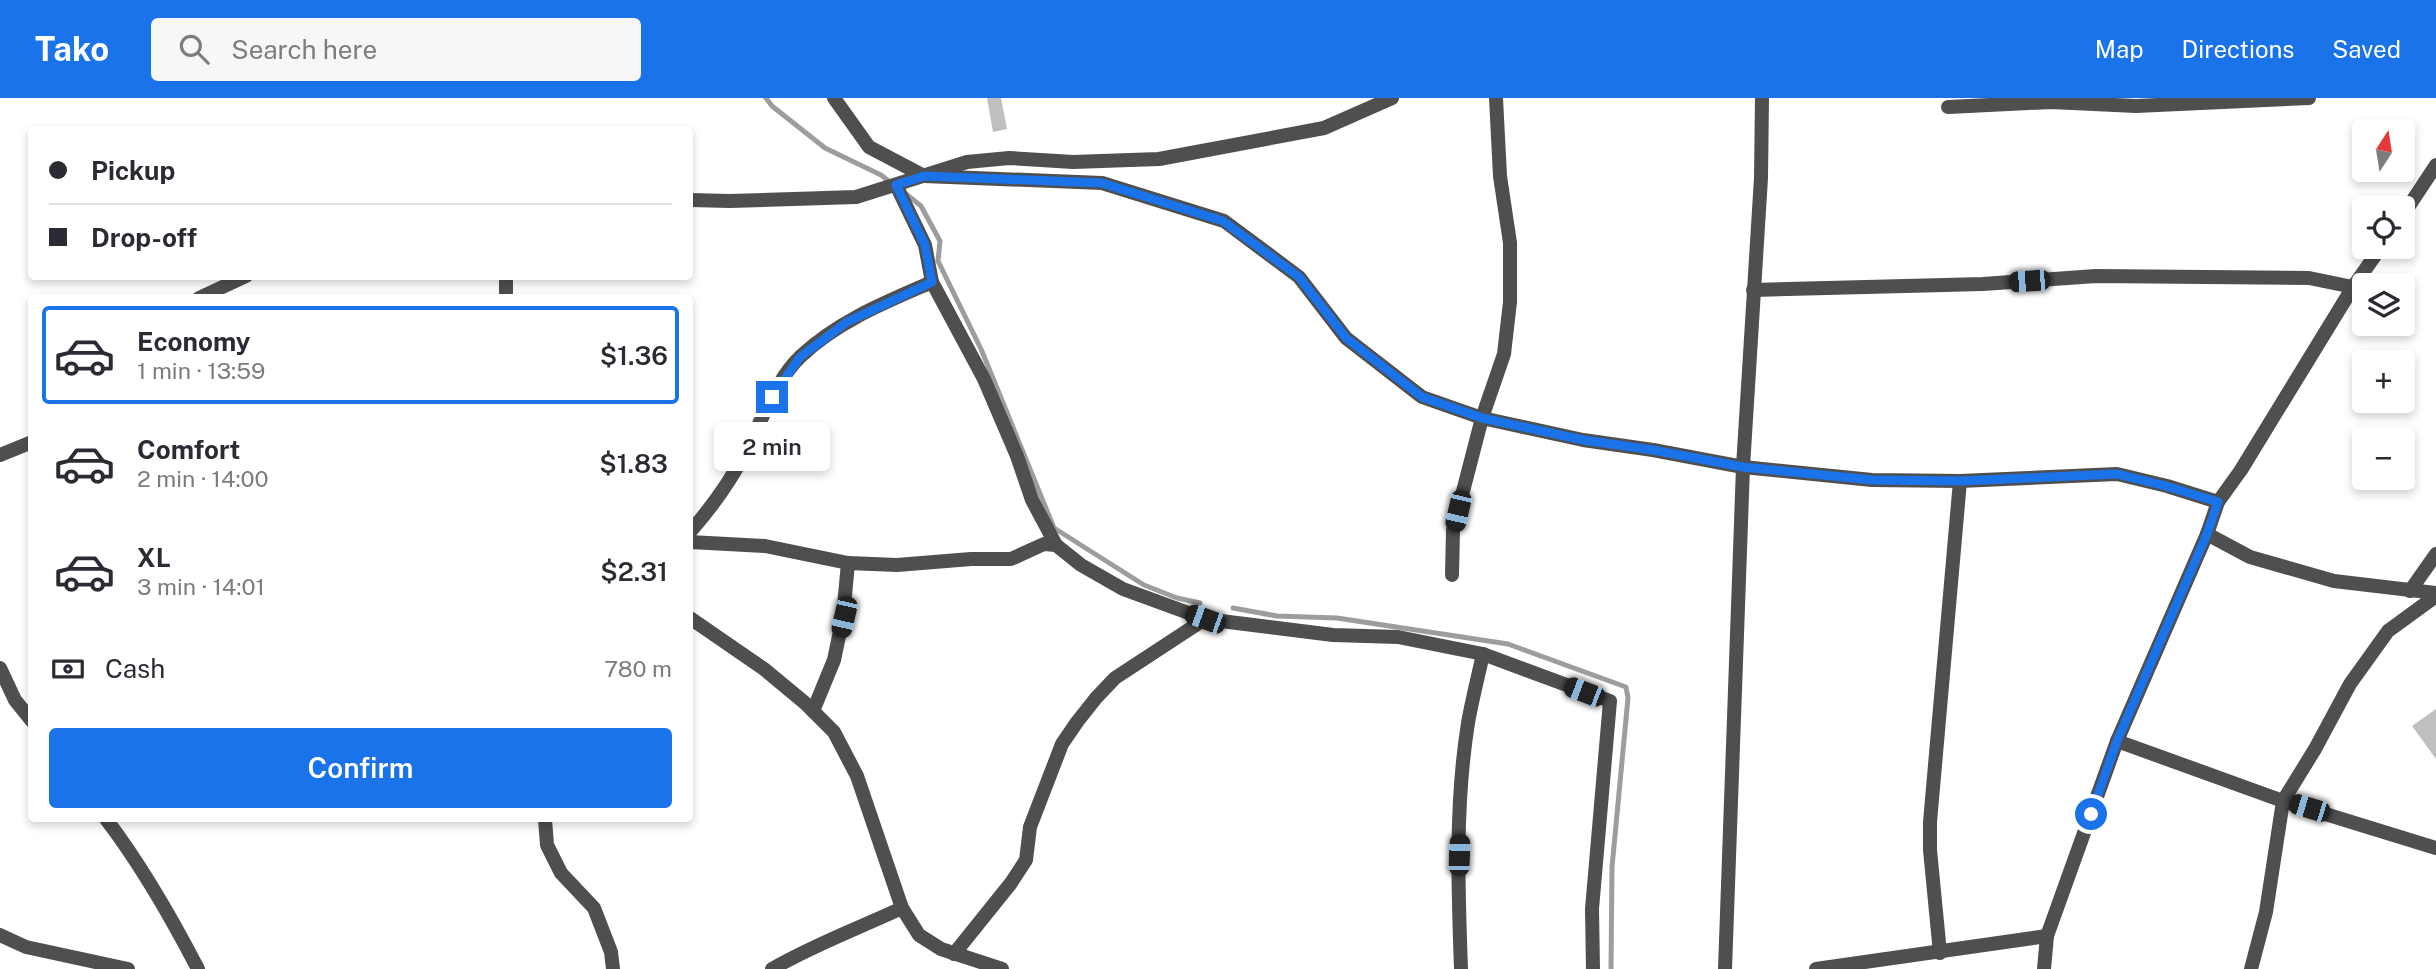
<!DOCTYPE html>
<html lang="en">
<head>
<meta charset="utf-8">
<style>
	body { margin:0; font-family:"Public Sans",sans-serif; background:#f7f7f7; color:#2b2b33; height:100vh; display:flex; flex-direction:column; font-size:26px; white-space:nowrap }
	* { box-sizing:border-box; margin:0 }
	p { font-size:23px; color:#7c7c81 }
	.icon { flex:none; width:38px; height:38px; fill:none; stroke:currentColor; stroke-width:2; stroke-linecap:round; stroke-linejoin:round }
	.map { position:relative; flex:1; overflow:hidden }
	.panel { position:absolute; left:28px; top:196px; width:665px; height:528px; display:flex; flex-direction:column; background:#fff; border-radius:7px; box-shadow:0 4px 10px #0003 }
	.panel>* { flex:none }
	.guide { position:absolute; left:28px; top:28px; width:665px; height:154px; border-radius:7px; box-shadow:0 4px 10px #0003; display:grid; align-content:center; height:154px; padding:0 21px; background:#fff }
	.needle { width:46px; rotate:12deg }
	.fabs { position:absolute; left:2352px; top:21px; display:grid; gap:14px }
	.fabs a { display:grid; place-items:center; width:63px; height:63px; border-radius:7px; background:#fff; box-shadow:0 4px 10px #0003; font-size:35px }
	.end { position:absolute; width:32px; height:32px; margin:-16px; border:9px solid #1a73e8; background:#fff; box-shadow:0 0 0 4px #fff }
	.from { border-radius:50% }
	.bubble { position:absolute; height:49px; border-radius:7px; background:#fff; box-shadow:0 4px 10px #0003; font-size:23px; font-weight:600; line-height:49px; text-align:center }
	.car { position:absolute; width:21px; height:42px; margin:-21px -10px; border-radius:9px; box-shadow:0 0 5px 2px #0007; background:linear-gradient(#222 24%,#8ab4d8 0 40%,#222 0 76%,#8ab4d8 0 86%,#222 0) }
	.guide b { display:flex; align-items:center; gap:24px; height:66px; font-size:26px }
	.guide b+b { border-top:2px solid #e1e1e2 }
	.guide i { width:18px; height:18px; background:#2b2b33 }
	ul { padding:12px 0 0; list-style:none }
	li { display:flex; align-items:center; gap:21px; height:98px; margin:0 14px 10px; padding:0 7px; border:4px solid transparent; border-radius:7px }
	li div { flex:1 }
	li b { display:block; font-size:26px }
	li em { font-style:normal; font-weight:600 }
	li.on { border-color:#1a73e8 }
	li>.icon { width:63px; height:63px; stroke-width:1.5 }
	.pay { display:flex; align-items:center; gap:18px; height:77px; padding:0 21px; font-size:26px }
	.pay p { margin-inline-start:auto }
	.cta { display:flex; gap:14px; margin-top:auto; padding:14px 21px }
	.cta a { flex:1; height:80px; border-radius:7px; background:#1a73e8; color:#fff; font-size:28px; font-weight:600; line-height:80px; text-align:center }
	header { display:flex; align-items:center; gap:42px; box-sizing:border-box; height:98px; padding:0 35px; background:#1a73e8; color:#fff }
	header strong { font-size:33px }
	nav { display:flex; gap:38px; margin-inline-start:auto; font-size:24px }
	.search { width:490px; height:63px; background:#f7f7f7; display:flex; align-items:center; gap:18px; box-sizing:border-box; padding:0 24px; border-radius:7px; color:#7c7c81; font-size:26px }
	.map>svg:first-child { display:block }
	.lines { fill:none; stroke-linecap:round; stroke-linejoin:round }
	.stream { stroke:#9d9d9d; stroke-width:5 }
	.building { fill:#bfbfbf }
	.minor { stroke:#4f4f4f; stroke-width:14 }
	.route { stroke:#1a73e8; stroke-width:9 }
</style>
</head>
<body>
<header>
<strong>Tako</strong>
<div class="search"><svg class="icon" aria-label="search" viewBox="0 0 24 24"><circle cx="10" cy="10" r="6"/><path d="M15 15l6 6"/></svg>Search here</div>
<nav><a>Map</a><a>Directions</a><a>Saved</a></nav>
</header>
<div class="map">
<svg width="2436" height="871" viewBox="0 0 2436 871">
	<rect width="100%" height="100%" fill="#fff"/>
	<g class="lines">
		<g class="stream">
			<polyline points="766,0 772,8 825,50 881,77 892,86"/>
			<polyline points="906,96 921,108 940,143 938,163 981,251 1054,430 1144,487 1177,500 1200,505"/>
			<polyline points="1233,510 1277,518 1337,520 1508,546 1626,589 1628,600 1612,769 1611,871"/>
		</g>
	</g>
	<g class="building">
		<polygon points="987,0 1001,0 1007,31 993,34"/>
		<polygon points="2436,611 2436,661 2412,628"/>
	</g>
	<g class="lines">
		<g class="minor">
			<polyline points="834,0 869,49 924,78 1102,85 1224,123 1299,179 1346,240 1422,299 1482,320 1583,342 1653,352 1743,369 1872,382 1960,383 2117,376 2167,388 2218,404"/>
			<polyline points="1948,9 2051,4 2136,8 2309,0"/>
			<polyline points="896,87 925,147 932,184 984,281 1017,358 1032,402 1056,447 1081,467 1123,491 1205,521 1333,537 1398,539 1483,556 1610,603 1592,811 1593,871"/>
			<polyline points="690,102 730,103 856,99 967,64 1009,60 1073,64 1159,61 1324,30 1392,0"/>
			<polyline points="2403,117 2436,67"/>
			<polyline points="506,178 506,200"/>
			<polyline points="1753,192 1983,186 2096,178 2309,180 2353,189"/>
			<polyline points="199,200 246,178"/>
			<polyline points="0,357 32,344"/>
			<path d="M690,434C711,410 730,384 745,355C761,325 776,281 801,258C838,223 886,204 932,184"/>
			<polyline points="2207,436 2250,459 2334,483 2436,495"/>
			<polyline points="690,444 765,448 848,465 897,467 971,461 1011,461 1044,446 1056,447"/>
			<polyline points="1452,477 1453,432 1482,320 1504,256 1510,204 1510,145 1500,78 1496,0"/>
			<polyline points="2410,493 2436,456"/>
			<polyline points="690,520 764,571 805,605 834,634 857,678 902,810 919,837 941,851 1002,871"/>
			<polyline points="0,570 15,602 32,623"/>
			<polyline points="813,613 834,562 843,519 848,465"/>
			<polyline points="2117,643 2283,703 2436,750"/>
			<path d="M106,721C142,768 171,819 198,871"/>
			<polyline points="545,721 547,747 561,775 594,810 611,854 613,871"/>
			<polyline points="0,837 26,849 128,871"/>
			<polyline points="1940,855 1930,752 1930,724 1960,383"/>
			<polyline points="954,856 1011,785 1026,762 1030,729 1062,646 1077,624 1096,600 1115,580 1205,521"/>
			<path d="M772,871C813,847 859,830 902,810"/>
			<path d="M1461,871C1458,789 1455,706 1468,625C1472,602 1478,579 1483,556"/>
			<polyline points="1725,871 1743,369 1761,80 1762,0"/>
			<polyline points="1816,871 2047,838"/>
			<polyline points="2044,871 2047,838 2117,643 2207,436 2218,404 2241,372 2353,189 2381,149"/>
			<polyline points="2251,871 2266,814 2283,703 2315,651 2350,586 2388,533 2436,498"/>
		</g>
	</g>
	<g class="lines">
		<polyline class="route" points="772,299 800,259 847,224 932,184 925,147 896,87 924,78 1102,85 1223,123 1299,179 1346,240 1422,299 1482,320 1583,342 1653,352 1743,369 1872,382 1960,383 2117,376 2166,388 2218,404 2207,436 2117,643 2091,716"/>
	</g>
</svg>
<div class="fabs">
<a><svg class="needle" viewBox="-14 -14 28 28"><path d="M0-13l5 13h-10z" fill="#e53935"/><path d="M0 13l5-13h-10z" fill="#7c7c81"/></svg></a>
<a><svg class="icon" aria-label="locate" viewBox="0 0 24 24"><circle cx="12" cy="12" r="6"/><path d="M12 2v4M12 18v4M2 12h4M18 12h4"/></svg></a>
<a><svg class="icon" aria-label="layers" viewBox="0 0 24 24"><path d="M12 4l9 5-9 5-9-5zM3 14l9 5 9-5"/></svg></a>
<a>+</a>
<a>−</a>
</div>
<i class="end from" style="left:2091px;top:716px"></i>
<i class="end" style="left:772px;top:299px"></i>
<div class="bubble" style="left:714px;top:324px;width:116px">2 min</div>
<i class="car" style="left:2029px;top:183px;rotate:266deg"></i>
<i class="car" style="left:1458px;top:413px;rotate:193deg"></i>
<i class="car" style="left:844px;top:519px;rotate:193deg"></i>
<i class="car" style="left:1205px;top:521px;rotate:290deg"></i>
<i class="car" style="left:1584px;top:594px;rotate:291deg"></i>
<i class="car" style="left:2309px;top:710px;rotate:287deg"></i>
<i class="car" style="left:1459px;top:757px;rotate:2deg"></i>
<div class="guide">
<b><i class="from"></i>Pickup</b>
<b><i></i>Drop-off</b>
</div>
<section class="panel">
<ul>
<li class="on"><svg class="icon" aria-label="car" viewBox="0 0 24 24"><path d="M5 17H2v-5l4-1 3-4h7l3 4 3 1v5h-3M9 17h6M6 11h13"/><circle cx="7" cy="17" r="2"/><circle cx="17" cy="17" r="2"/></svg><div><b>Economy</b><p>1 min · 13:59</p></div><em>$1.36</em></li>
<li><svg class="icon" aria-label="car" viewBox="0 0 24 24"><path d="M5 17H2v-5l4-1 3-4h7l3 4 3 1v5h-3M9 17h6M6 11h13"/><circle cx="7" cy="17" r="2"/><circle cx="17" cy="17" r="2"/></svg><div><b>Comfort</b><p>2 min · 14:00</p></div><em>$1.83</em></li>
<li><svg class="icon" aria-label="car" viewBox="0 0 24 24"><path d="M5 17H2v-5l4-1 3-4h7l3 4 3 1v5h-3M9 17h6M6 11h13"/><circle cx="7" cy="17" r="2"/><circle cx="17" cy="17" r="2"/></svg><div><b>XL</b><p>3 min · 14:01</p></div><em>$2.31</em></li>
</ul>
<div class="pay"><svg class="icon" aria-label="cash" viewBox="0 0 24 24"><path d="M3 7h18v10H3z"/><circle cx="12" cy="12" r="2"/></svg>Cash<p>780 m</p></div>
<div class="cta"><a>Confirm</a></div>
</section>
</div>
</body>
</html>
